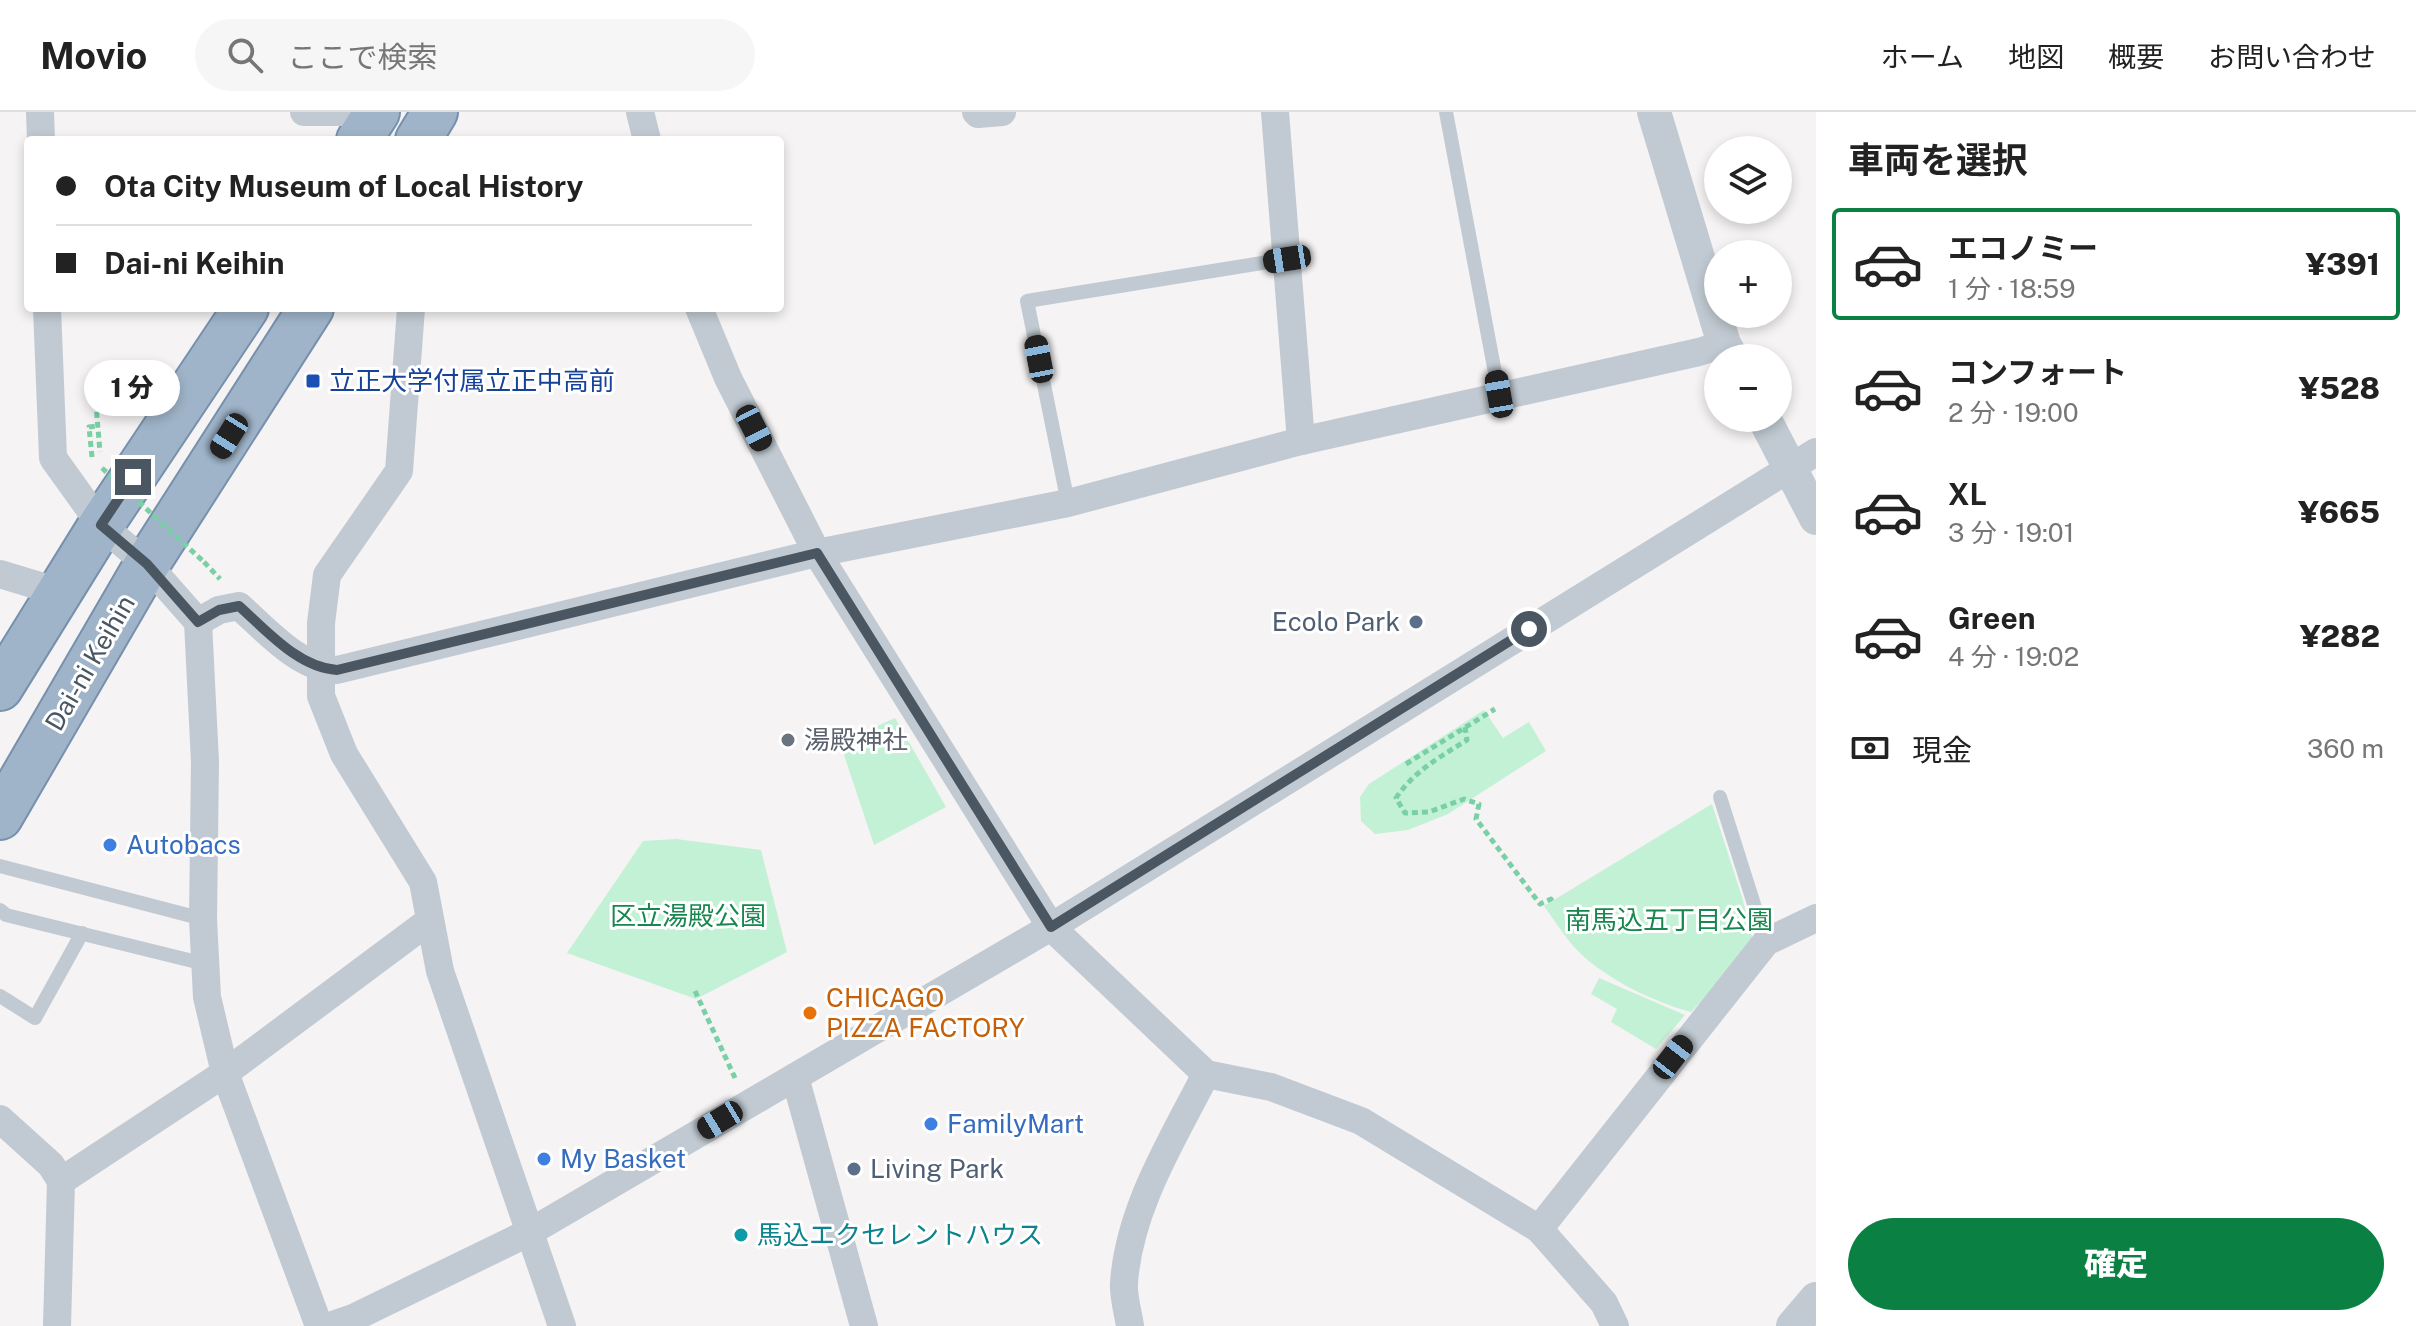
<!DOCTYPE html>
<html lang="ja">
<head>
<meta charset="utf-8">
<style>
	body { margin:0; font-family:"Public Sans","Noto Sans JP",sans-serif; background:#f6f6f6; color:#222; height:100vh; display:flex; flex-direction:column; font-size:30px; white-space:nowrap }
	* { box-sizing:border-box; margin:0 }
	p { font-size:26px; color:#767676 }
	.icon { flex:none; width:44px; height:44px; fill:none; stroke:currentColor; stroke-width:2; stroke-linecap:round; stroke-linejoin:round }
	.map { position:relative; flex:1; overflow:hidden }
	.details { display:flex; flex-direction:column; background:#fff; width:600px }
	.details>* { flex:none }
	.banner { position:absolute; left:24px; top:24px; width:760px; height:176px; border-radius:8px; box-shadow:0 4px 12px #0003; display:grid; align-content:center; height:176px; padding:0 32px; background:#fff }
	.tools { position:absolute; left:1704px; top:24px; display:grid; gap:16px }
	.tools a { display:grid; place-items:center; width:88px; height:88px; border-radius:50%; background:#fff; box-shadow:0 4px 12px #0003; font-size:40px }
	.end { position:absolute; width:36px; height:36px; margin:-18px; border:10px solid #4a5661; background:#fff; box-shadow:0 0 0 4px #fff }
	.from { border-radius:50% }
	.bubble { position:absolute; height:56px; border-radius:28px; background:#fff; box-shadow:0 4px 12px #0003; font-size:26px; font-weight:800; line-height:56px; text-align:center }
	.car { position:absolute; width:24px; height:48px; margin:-24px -12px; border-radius:10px; box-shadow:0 0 6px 2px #0007; background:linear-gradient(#222 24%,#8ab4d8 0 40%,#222 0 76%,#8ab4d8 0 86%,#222 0) }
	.banner b { display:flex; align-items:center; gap:28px; height:76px; font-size:30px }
	.banner b+b { border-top:2px solid #e0e0e0 }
	.banner i { width:20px; height:20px; background:#222 }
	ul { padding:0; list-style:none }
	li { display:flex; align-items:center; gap:24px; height:112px; margin:0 16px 12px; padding:0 16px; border:4px solid transparent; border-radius:8px }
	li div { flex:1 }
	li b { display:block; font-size:30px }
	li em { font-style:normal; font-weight:800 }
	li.on { border-color:#0b8043 }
	li>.icon { width:72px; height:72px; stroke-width:1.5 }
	h2 { padding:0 32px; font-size:36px; line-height:96px }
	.pay { display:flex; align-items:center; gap:20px; height:88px; padding:0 32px; font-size:30px }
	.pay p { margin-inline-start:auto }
	.button { display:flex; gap:16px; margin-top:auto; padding:16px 32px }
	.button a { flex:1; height:92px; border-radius:48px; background:#0b8043; color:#fff; font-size:32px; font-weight:800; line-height:92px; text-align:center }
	header { display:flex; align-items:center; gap:48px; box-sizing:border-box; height:112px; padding:0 40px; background:#fff; border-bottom:2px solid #e0e0e0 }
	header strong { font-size:38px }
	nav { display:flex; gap:44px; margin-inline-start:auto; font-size:28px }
	.search { width:560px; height:72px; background:#f6f6f6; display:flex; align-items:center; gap:20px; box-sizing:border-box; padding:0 28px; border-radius:44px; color:#767676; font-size:30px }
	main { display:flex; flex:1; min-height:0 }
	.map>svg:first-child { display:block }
	.green { fill:#c3f1d5 }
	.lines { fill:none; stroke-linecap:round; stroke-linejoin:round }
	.trunk-casing { stroke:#7690ad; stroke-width:48 }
	.path { stroke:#7ad0a6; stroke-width:5; stroke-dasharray:6 4; stroke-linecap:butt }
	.service { stroke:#c1cad2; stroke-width:14 }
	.minor { stroke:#c1cad2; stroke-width:28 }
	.tertiary { stroke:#c1cad2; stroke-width:34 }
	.trunk { stroke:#9fb4c9; stroke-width:44 }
	.path-bridge { stroke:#7ad0a6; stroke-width:5; stroke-dasharray:6 4; stroke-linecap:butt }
	.route { stroke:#4a5661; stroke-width:10 }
	.transit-dot { fill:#1a4fb4; stroke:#fff; stroke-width:3 }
	.service-dot { fill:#5c6f8a; stroke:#fff; stroke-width:3 }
	.worship-dot { fill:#6b7280; stroke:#fff; stroke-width:3 }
	.shop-dot { fill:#3f7fe0; stroke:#fff; stroke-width:3 }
	.food-dot { fill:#e8710a; stroke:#fff; stroke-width:3 }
	.culture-dot { fill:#0f9aa8; stroke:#fff; stroke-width:3 }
	.labels { text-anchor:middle; stroke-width:6; stroke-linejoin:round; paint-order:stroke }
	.transit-label { font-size:26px; fill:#164399; stroke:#fff; text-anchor:start }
	.service-label { font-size:26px; fill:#4e5e75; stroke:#fff; text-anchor:end }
	.street-label { font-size:26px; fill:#4a5661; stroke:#fff }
	.worship-label { font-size:26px; fill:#5b616d; stroke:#fff; text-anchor:start }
	.shop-label { font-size:26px; fill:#366cbe; stroke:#fff; text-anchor:start }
	.park-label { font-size:26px; fill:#17864f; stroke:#fff }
	.food-label { font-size:26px; fill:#c56008; stroke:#fff; text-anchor:start }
	.culture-label { font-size:26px; fill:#0d838f; stroke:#fff; text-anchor:start }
</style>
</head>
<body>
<header>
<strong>Movio</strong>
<div class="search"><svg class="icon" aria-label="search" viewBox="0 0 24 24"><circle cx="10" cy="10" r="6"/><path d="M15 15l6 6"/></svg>ここで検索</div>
<nav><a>ホーム</a><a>地図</a><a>概要</a><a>お問い合わせ</a></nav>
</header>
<main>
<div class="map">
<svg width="1816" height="1214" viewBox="0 0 1816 1214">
	<rect width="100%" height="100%" fill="#f5f3f3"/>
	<g class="green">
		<polygon points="1484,598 1503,626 1529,610 1546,639 1448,702 1408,718 1375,722 1361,709 1360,685 1369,672"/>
		<polygon points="895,606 946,695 874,733 840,631"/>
		<path d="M1712,692L1742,785L1754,833L1691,900C1654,890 1606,867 1579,840C1566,827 1555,809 1544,794Z"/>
		<polygon points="676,727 761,738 787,840 696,887 567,841 643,729"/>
		<polygon points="1599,866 1685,903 1656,937 1611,910 1617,897 1591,882"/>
	</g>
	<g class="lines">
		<g class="trunk-casing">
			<g id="trunk">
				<polyline points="359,28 377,0"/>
				<polyline points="418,28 435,0"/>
				<polyline points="0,576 101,413 246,196"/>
				<polyline points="0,705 147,452 311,196"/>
			</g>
		</g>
		<g class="path">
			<polyline points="94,270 100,340"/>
			<polyline points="92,345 89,315 98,314"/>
			<polyline points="204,450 220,467"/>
			<path d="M1465,615L1467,628C1440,645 1414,659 1396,686L1405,701L1429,700L1464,687L1479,692L1476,707L1540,792L1551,787L1553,792"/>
			<polyline points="1406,652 1495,597"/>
			<polyline points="695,879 735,966"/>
		</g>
		<g class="service">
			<polyline points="1446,0 1499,282"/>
			<polyline points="1068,391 1027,189 1287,147"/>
			<polyline points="1720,685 1766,830"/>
			<polyline points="0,754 203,807"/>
			<polyline points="0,798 6,803 205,852"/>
			<polyline points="0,884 35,906 82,821"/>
		</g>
		<g class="minor">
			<polyline points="40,0 41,28"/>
			<polyline points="304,0 379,0"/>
			<polyline points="640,0 647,28"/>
			<polyline points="976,0 978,2 1002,0"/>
			<polyline points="1275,0 1301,329"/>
			<polyline points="47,196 53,346 101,413 147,452 198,510 205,650 203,807 207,885 225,961 319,1214"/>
			<polyline points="411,196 399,359 327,463 321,511 321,584 344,642 423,770 440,859 562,1214"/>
			<polyline points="699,196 728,266 817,441 1051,815 1206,962 1271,975 1361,1009 1539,1117 1604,1191 1615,1214"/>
			<polyline points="0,462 59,480"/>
			<path d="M198,510L219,498L239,494C267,519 299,556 337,558L817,441L1068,391L1301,329L1699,240L1724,232"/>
			<polyline points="795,965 864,1214"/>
			<polyline points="0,1007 51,1053 61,1069 57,1214"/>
			<polyline points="61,1069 225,961 429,809"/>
			<polyline points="1539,1117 1766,830 1816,806"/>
			<polyline points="330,1214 353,1206 530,1120 1051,815 1816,340"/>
			<path d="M1130,1214C1128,1200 1123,1184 1124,1171C1129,1096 1173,1027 1206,962"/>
		</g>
		<g class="tertiary">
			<polyline points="1654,0 1724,232 1732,246"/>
			<polyline points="1764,306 1816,406"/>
			<polyline points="1793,1214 1816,1187"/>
		</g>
		<use href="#trunk" class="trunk"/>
		<polyline class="path-bridge" points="102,356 204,450"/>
	</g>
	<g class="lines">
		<path class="route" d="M133,365L101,413L147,452L198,510L219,498L239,494C267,519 299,556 337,558L817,441L1051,815L1529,517"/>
	</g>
	<rect class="transit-dot" x="305" y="261" width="16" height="16" rx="4"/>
	<g class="service-dot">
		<circle cx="1416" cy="510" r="8"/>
		<circle cx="854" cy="1057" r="8"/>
	</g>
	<circle class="worship-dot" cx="788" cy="628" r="8"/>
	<g class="shop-dot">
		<circle cx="110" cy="733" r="8"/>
		<circle cx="931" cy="1012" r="8"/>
		<circle cx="544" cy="1047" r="8"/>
	</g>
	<circle class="food-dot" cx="810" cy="901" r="8"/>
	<circle class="culture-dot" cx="741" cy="1123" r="8"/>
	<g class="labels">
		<g class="transit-label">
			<text x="329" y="278">立正大学付属立正中高前</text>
		</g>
		<g class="service-label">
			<text x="1400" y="519">Ecolo Park</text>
			<text x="870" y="1066" text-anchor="start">Living Park</text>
		</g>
		<g class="street-label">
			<text transform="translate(90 551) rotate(-60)" y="9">Dai-ni Keihin</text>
		</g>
		<g class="worship-label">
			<text x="804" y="637">湯殿神社</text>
		</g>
		<g class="shop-label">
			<text x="126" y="742">Autobacs</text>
			<text x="947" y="1021">FamilyMart</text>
			<text x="560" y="1056">My Basket</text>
		</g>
		<g class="park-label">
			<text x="688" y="813">区立湯殿公園</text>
			<text x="1669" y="817">南馬込五丁目公園</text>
		</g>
		<g class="food-label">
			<text x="826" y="895">CHICAGO<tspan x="826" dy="30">PIZZA FACTORY</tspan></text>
		</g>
		<g class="culture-label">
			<text x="757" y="1132">馬込エクセレントハウス</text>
		</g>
	</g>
</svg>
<div class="tools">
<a><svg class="icon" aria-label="layers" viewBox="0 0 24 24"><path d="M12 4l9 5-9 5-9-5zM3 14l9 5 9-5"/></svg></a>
<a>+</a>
<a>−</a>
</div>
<i class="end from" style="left:1529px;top:517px"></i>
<i class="end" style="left:133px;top:365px"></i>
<div class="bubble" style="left:84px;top:248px;width:96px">1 分</div>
<i class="car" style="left:1287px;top:147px;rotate:261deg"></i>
<i class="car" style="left:1039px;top:247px;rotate:349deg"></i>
<i class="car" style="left:1499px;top:282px;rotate:350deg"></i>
<i class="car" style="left:754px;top:316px;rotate:153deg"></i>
<i class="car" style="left:229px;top:324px;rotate:212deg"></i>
<i class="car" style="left:1673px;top:945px;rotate:38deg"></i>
<i class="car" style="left:720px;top:1008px;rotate:239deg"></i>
<div class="banner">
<b><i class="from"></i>Ota City Museum of Local History</b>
<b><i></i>Dai-ni Keihin</b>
</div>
</div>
<section class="details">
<h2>車両を選択</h2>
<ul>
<li class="on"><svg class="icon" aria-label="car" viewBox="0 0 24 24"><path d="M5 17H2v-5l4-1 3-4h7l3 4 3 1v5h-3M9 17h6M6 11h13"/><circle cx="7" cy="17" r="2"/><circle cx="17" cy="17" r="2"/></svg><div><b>エコノミー</b><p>1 分 · 18:59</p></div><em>¥391</em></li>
<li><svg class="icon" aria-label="car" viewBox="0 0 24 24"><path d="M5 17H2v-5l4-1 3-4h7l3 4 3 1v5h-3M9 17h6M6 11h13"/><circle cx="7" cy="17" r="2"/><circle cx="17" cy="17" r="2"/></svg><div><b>コンフォート</b><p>2 分 · 19:00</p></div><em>¥528</em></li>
<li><svg class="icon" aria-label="car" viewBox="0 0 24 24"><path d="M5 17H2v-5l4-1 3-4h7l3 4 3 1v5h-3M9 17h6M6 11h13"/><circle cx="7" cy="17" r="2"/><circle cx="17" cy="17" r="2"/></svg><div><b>XL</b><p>3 分 · 19:01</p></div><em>¥665</em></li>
<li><svg class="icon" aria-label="car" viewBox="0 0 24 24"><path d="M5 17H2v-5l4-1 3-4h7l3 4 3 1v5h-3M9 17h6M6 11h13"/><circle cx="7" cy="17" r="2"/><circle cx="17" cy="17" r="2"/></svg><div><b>Green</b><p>4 分 · 19:02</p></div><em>¥282</em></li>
</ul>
<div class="pay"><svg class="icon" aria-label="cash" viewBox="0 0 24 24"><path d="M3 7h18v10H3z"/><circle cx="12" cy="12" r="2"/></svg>現金<p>360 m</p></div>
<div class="button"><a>確定</a></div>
</section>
</main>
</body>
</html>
